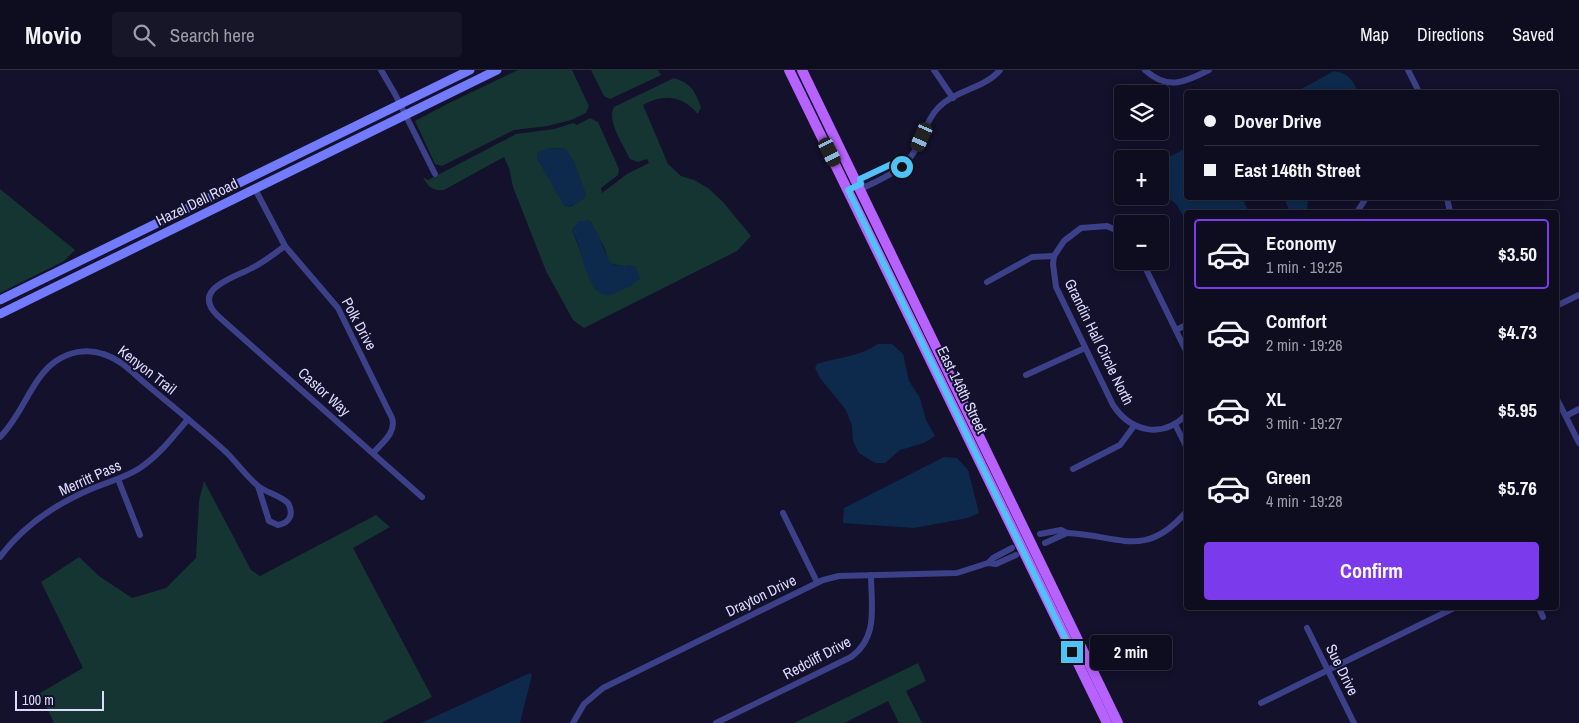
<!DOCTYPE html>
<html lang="en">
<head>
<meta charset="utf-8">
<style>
	body { margin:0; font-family:"Archivo Narrow",sans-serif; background:#171629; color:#f1f3f6; height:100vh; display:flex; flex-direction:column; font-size:19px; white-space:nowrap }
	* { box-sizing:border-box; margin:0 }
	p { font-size:16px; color:#9b9ca5 }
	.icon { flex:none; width:28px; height:28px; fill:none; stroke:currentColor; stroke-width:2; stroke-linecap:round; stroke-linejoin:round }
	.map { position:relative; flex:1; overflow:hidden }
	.details { position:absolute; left:1184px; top:140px; width:375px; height:400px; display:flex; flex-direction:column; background:#0e0d20; border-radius:5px; box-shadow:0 2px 12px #0003,0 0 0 1px #2e2d3e }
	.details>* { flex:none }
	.banner { position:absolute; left:1184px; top:20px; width:375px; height:110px; border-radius:5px; box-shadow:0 2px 12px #0003,0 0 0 1px #2e2d3e; display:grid; align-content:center; height:110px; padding:0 20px; background:#0e0d20 }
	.controls { position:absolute; left:1114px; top:15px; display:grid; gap:10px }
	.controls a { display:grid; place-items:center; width:55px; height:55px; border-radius:5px; background:#0e0d20; box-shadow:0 2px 12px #0003,0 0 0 1px #2e2d3e; font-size:25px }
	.scale { position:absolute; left:15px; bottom:12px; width:89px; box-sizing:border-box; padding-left:5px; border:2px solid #dcdbff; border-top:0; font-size:14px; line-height:18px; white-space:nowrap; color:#dcdbff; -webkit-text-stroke:4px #13112b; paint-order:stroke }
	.end { position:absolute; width:22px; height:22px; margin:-11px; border:6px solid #4fc3f7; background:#111; box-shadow:0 0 0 2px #111 }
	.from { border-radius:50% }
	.bubble { position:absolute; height:35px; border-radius:5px; background:#0e0d20; box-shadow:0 2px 12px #0003,0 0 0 1px #2e2d3e; font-size:16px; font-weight:800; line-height:35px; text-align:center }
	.car { position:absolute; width:15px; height:30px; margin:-15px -8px; border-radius:6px; box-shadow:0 0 4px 1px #0007; background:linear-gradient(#222 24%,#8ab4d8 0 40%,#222 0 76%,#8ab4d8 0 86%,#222 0) }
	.banner b { display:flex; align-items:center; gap:18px; height:48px; font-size:19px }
	.banner b+b { border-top:1px solid #2e2d3e }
	.banner i { width:12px; height:12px; background:#f1f3f6 }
	ul { padding:9px 0 0; list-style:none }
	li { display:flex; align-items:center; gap:15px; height:70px; margin:0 10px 8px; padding:0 10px; border:2px solid transparent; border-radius:5px }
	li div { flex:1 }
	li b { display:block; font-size:19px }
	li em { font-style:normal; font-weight:800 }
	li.active { border-color:#7c3aed }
	li>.icon { width:45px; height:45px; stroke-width:1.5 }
	.action { display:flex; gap:10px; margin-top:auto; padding:10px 20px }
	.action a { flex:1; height:58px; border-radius:5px; background:#7c3aed; color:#fff; font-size:20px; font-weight:800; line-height:58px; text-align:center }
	header { display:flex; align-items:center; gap:30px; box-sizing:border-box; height:70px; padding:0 25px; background:#0e0d20; border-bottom:1px solid #2e2d3e }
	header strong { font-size:24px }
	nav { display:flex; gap:28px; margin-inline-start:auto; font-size:18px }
	.search { width:350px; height:45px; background:#171629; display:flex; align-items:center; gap:12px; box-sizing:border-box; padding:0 18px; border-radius:5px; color:#9b9ca5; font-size:19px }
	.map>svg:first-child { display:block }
	.green { fill:#143531; fill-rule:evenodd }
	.water { fill:#0d2a4d }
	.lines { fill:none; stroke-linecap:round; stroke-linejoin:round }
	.minor { stroke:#3c4089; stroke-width:6 }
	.secondary { stroke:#727bfe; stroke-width:9 }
	.primary { stroke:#b762fe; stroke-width:10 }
	.route { stroke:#4fc3f7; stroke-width:6 }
	.labels { text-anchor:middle; stroke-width:4; stroke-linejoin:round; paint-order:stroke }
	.street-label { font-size:15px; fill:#dcdbff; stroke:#13112b }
</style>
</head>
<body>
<header>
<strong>Movio</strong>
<div class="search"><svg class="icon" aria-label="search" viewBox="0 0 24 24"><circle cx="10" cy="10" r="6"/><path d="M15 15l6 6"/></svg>Search here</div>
<nav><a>Map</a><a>Directions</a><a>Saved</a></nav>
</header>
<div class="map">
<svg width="1579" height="653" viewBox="0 0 1579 653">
	<rect width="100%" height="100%" fill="#13112b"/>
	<g class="green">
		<polygon points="518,0 572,0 589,36 586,43 571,50 548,56 514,60 442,96 435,94 415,51 447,34"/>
		<polygon points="591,0 658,0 661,5 610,29 604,26"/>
		<path d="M674,8C692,14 695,21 701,37L698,44C682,26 665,23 643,35L668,94L681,106L694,110L708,118L723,132L751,166L737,181L584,258L573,250L546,201L513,117L509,98L504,87L444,120C432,121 428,117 423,107L428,110L516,64L554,59L573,53L577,55L590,48L598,52L619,99L618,105L601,118L602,123L627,104L649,93L647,89L638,92L630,89C624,76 606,50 614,37ZM549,78L566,79L585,127L572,136L566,137L537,88ZM580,151H590L604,177L609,193L625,197L630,195L633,214L613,224L596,220C585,200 581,180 572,160Z"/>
		<polygon points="0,119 75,180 64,191 0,223"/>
		<polygon points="204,411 251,500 260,506 376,445 390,457 353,478 432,627 381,653 54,653 40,623 83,598 41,512 79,487 99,506 132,528 166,518 196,488 199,431"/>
		<polygon points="918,593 926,611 906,621 922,653 899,653 888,631 844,653 794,653"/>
	</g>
	<g class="water">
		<path d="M1334,1C1348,3 1353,10 1358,22H1296Z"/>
		<path d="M549,78L566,79L574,91L586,124C583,132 573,136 566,137L564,136L537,88L538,82Z"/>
		<polygon points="1186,78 1186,128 1242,128 1249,142 1186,142 1186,150 1176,134 1160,121 1160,92"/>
		<polygon points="1284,128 1308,128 1307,142 1290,142"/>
		<path d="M588,149L598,164L609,192C621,199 626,194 636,196L640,209C633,214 613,227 605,225C589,222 582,187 578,174C577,169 574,165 572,160L580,151H585Z"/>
		<path d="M878,274H892L903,284L909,311L920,328L926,350L935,366L924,373L900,380L885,393H875L859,383L853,371L852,356L846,340L820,308L815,298L817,294C838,287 859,287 878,274Z"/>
		<polygon points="944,387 957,388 968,400 979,443 968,448 914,458 843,453 844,438"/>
		<polygon points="530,603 532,605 520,653 421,653"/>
	</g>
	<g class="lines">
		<g class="minor">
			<polyline points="381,0 395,24 435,104"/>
			<polyline points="934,0 953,28"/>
			<path d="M1145,0C1168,21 1185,12 1209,0"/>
			<polyline points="1408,0 1419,22"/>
			<path d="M861,114L865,117C887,106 906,100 918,75C924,63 928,48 938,38C955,20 984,19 1000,0"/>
			<polyline points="858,116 861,114 860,109 896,92 904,93"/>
			<path d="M255,119L285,176L338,238L392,348C397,362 382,373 373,383"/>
			<polyline points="1447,128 1450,142"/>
			<polyline points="1357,142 1366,128"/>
			<path d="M1122,163L1107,156L1081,158L1064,171L1054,186L1053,194L1056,217L1113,335C1131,362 1162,369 1186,345"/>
			<path d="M285,176C274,184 264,192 252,198C234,208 190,219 218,246L422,427"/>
			<polyline points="1142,191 1186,281"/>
			<polyline points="987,212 1032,187 1054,186"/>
			<polyline points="1556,236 1579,225"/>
			<polyline points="1176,260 1186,255"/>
			<polyline points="1026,305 1085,278"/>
			<polyline points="1556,327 1579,373"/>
			<polyline points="1566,346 1579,339"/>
			<polyline points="1175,354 1186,376"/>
			<path d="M0,367C22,346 32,307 56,291C69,282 87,278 103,284C120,289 133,303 146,314C173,337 201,359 227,383C237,393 247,407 258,416C267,423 279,425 288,433C294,444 290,453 278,455L269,451L258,416"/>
			<polyline points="1073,399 1120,375 1134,356"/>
			<polyline points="118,409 140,465"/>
			<polyline points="783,443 817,512"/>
			<path d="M1067,463C1118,465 1145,490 1186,442"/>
			<polyline points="1040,464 1061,460 1067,463 1045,473"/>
			<path d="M0,487C23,456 56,434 91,419C107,412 125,408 140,398C159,385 173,367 188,349"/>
			<polyline points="988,493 993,488 1012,478"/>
			<polyline points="1539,538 1543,547"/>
			<polyline points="1307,558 1354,653"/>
			<polyline points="1261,633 1454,538"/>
			<polyline points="573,653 584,634 603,618 823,510 839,506 957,503 988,493 996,494 1016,485"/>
			<path d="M716,653L851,587C879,567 871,535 871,505"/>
		</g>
		<g class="secondary">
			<polyline points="0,230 470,0"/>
			<polyline points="0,244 497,0"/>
		</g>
		<g class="primary">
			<polyline points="789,0 1107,653"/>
			<polyline points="802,0 1118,653"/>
		</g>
	</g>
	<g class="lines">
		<polyline class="route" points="902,97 904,93 896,92 860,109 861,114 848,120 1072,582"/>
	</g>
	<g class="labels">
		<g class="street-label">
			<text transform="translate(197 132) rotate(-26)" y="5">Hazel Dell Road</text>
			<text transform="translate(359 254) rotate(62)" y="5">Polk Drive</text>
			<text transform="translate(1099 272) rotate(64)" y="5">Grandin Hall Circle North</text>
			<text transform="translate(147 300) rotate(38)" y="5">Kenyon Trail</text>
			<text transform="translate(962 320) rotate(64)" y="5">East 146th Street</text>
			<text transform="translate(324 322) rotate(42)" y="5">Castor Way</text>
			<text transform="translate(90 408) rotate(-24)" y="5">Merritt Pass</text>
			<text transform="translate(761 526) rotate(-26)" y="5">Drayton Drive</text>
			<text transform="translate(817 588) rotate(-28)" y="5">Redcliff Drive</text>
			<text transform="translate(1342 600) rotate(64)" y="5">Sue Drive</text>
		</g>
	</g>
</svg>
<div class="controls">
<a><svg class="icon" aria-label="layers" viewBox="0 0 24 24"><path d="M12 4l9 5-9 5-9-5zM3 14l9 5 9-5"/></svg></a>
<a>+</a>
<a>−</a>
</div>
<div class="scale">100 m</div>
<i class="end from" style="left:902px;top:97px"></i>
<i class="end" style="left:1072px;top:582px"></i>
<div class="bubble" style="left:1090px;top:565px;width:82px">2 min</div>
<i class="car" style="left:922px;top:67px;rotate:204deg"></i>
<i class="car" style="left:830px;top:82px;rotate:154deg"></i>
<div class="banner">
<b><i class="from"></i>Dover Drive</b>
<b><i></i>East 146th Street</b>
</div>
<section class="details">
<ul>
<li class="active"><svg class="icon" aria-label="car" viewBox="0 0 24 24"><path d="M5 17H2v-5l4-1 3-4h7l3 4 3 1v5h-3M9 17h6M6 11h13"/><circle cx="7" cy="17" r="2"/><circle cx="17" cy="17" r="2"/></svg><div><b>Economy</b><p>1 min · 19:25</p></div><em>$3.50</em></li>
<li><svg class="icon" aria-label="car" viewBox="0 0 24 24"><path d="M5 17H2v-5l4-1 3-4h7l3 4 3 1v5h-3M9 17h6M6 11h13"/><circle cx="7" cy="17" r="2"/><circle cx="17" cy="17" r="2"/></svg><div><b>Comfort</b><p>2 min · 19:26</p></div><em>$4.73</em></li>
<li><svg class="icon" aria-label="car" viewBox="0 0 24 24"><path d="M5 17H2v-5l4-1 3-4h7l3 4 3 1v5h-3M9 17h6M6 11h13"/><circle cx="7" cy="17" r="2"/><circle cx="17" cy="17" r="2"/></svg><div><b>XL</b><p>3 min · 19:27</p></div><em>$5.95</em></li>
<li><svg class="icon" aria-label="car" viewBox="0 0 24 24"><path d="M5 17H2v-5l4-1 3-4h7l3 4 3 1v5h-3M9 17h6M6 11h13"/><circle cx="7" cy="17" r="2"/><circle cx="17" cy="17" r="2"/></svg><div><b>Green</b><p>4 min · 19:28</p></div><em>$5.76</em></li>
</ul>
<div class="action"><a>Confirm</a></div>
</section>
</div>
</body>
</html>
